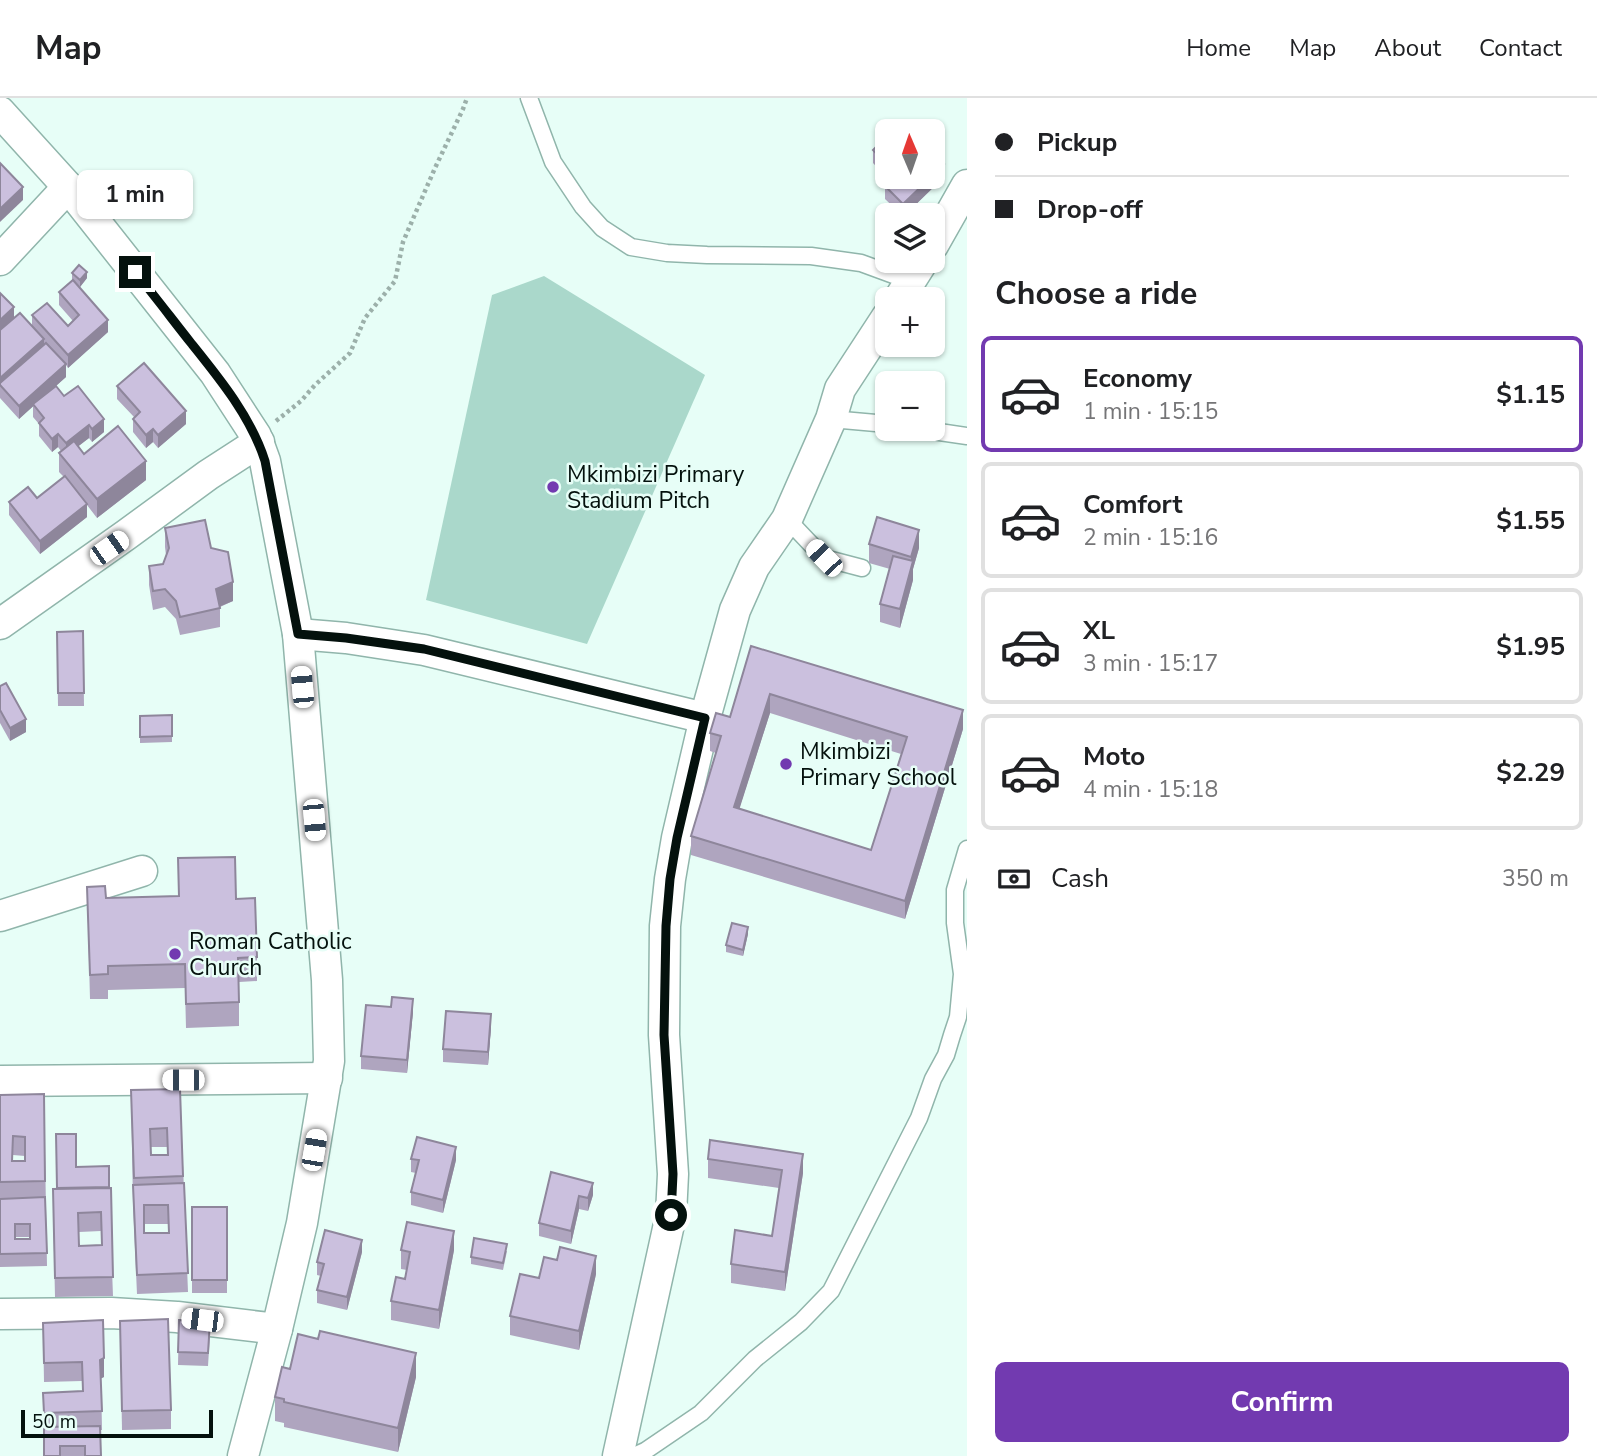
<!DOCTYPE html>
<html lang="en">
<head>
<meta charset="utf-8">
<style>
	body { margin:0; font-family:"Nunito Sans",sans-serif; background:#f2f2f2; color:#202124; height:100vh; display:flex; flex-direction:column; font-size:26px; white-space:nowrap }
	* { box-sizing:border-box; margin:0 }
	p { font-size:23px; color:#757577 }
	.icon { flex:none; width:38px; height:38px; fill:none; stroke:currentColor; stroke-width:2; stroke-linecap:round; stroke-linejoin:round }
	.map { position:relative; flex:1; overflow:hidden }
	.details { display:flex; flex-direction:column; background:#fff; width:630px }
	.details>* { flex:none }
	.banner { display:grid; align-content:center; height:154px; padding:0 28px; background:#fff }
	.needle { width:46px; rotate:358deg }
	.fabs { position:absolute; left:875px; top:21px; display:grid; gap:14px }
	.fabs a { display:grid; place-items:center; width:70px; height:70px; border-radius:10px; background:#fff; box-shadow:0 2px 5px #0004; font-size:35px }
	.scale { position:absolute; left:21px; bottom:18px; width:192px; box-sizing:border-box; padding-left:7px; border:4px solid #04110d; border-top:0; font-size:19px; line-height:24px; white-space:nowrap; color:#04110d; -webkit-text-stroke:5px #e7fef7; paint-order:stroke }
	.end { position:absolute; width:32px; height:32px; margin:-16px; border:9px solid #04110d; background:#fff; box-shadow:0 0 0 4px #fff }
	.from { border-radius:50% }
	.bubble { position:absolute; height:49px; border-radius:10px; background:#fff; box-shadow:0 2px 5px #0004; font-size:23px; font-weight:700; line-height:49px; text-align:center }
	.car { position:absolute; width:21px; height:42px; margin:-21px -10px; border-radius:9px; box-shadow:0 0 5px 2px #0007; background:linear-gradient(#fff 24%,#345 0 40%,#fff 0 76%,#345 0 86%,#fff 0) }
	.banner b { display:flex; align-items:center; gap:24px; height:66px; font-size:26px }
	.banner b+b { border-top:2px solid #e0e0e0 }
	.banner i { width:18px; height:18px; background:#202124 }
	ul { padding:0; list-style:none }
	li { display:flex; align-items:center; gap:21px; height:116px; margin:0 14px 10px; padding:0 14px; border:4px solid #e0e0e0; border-radius:10px }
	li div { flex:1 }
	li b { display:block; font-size:26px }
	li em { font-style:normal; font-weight:700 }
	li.active { border-color:#723ab0 }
	li>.icon { width:63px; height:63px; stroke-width:1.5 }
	h2 { padding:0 28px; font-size:32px; line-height:84px }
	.pay { display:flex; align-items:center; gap:18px; height:77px; padding:0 28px; font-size:26px }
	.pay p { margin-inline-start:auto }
	.button { display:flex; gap:14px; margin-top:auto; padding:14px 28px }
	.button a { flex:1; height:80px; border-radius:10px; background:#723ab0; color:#fff; font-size:28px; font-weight:700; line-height:80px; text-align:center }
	header { display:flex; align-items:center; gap:42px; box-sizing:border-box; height:98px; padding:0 35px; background:#fff; border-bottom:2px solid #e0e0e0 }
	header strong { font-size:33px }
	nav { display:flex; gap:38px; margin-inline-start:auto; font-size:24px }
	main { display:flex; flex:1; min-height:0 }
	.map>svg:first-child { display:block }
	.green { fill:#aad8cb }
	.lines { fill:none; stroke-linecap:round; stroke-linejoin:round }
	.lane-casing { stroke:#90b5ab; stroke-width:19 }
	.street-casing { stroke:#90b5ab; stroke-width:33 }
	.path { stroke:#9cb0aa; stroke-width:4.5; stroke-dasharray:3.5 3.5; stroke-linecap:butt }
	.lane { stroke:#fff; stroke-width:16 }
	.street { stroke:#fff; stroke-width:30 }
	.wall { fill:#afa5bf; fill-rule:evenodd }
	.shaded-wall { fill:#8e869b }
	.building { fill:#cbc0de; stroke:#8e869b; stroke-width:2; fill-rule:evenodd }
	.route { stroke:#04110d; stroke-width:9 }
	.poi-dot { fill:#723ab0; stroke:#e7fef7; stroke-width:2.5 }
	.labels { text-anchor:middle; stroke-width:5; stroke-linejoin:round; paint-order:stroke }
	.poi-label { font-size:23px; fill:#04110d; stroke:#e7fef7; text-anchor:start }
</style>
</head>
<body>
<header>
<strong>Map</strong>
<nav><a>Home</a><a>Map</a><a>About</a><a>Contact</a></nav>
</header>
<main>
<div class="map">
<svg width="967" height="1358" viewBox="0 0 967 1358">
	<rect width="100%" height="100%" fill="#e7fef7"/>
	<polygon class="green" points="544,178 705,277 587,546 426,502 492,197"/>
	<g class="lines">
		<g class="lane-casing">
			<g id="lane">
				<polyline points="529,0 553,64 583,109 602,130 631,149 667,155 707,157 811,158 861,165 910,183"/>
				<polyline points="831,321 887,326"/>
				<polyline points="919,331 967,338"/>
				<polyline points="787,421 824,460 862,470"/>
				<polyline points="634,1358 645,1353 701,1315 755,1261 801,1224 831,1193 919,1020 933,981 946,957 952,937 958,919 962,876 955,825 955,792 967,751"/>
			</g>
		</g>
		<g class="street-casing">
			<g id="street">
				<polyline points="0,14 68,89 215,275 256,338 265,363 298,536 327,882 329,963 302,1125 277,1231 243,1358"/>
				<polyline points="933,147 967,87"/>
				<polyline points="0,162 68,89"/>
				<polyline points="899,201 923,163"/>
				<polyline points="0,526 126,437 208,377 259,344"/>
				<polyline points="298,536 346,540 424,552 705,620"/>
				<polyline points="0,818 142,773"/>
				<polyline points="0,983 327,980"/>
				<polyline points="0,1216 111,1215 177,1219 277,1231"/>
				<polyline points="618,1358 671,1117 673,1076 664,937 665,828 670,781 677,740 705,620 735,512 754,469 787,421 831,321 840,291 887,219"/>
			</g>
		</g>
		<polyline class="path" points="276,323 301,303 315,287 350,255 365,220 395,183 403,144 409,130 435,70 463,11 467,0"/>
		<use href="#lane" class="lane"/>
		<use href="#street" class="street"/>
	</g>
	<g class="wall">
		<polygon points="887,40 887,79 944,79 905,117 902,117 885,101 885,88 890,83 873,65 873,52"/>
		<polygon points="72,175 87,180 80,189 73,183 108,234 68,270 66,267 66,279 50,293 64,298 104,334 92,344 89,340 78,348 84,356 146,382 97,420 87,407 87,419 40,456 9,417 9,404 37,400 64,379 59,374 59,355 61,353 58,349 52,354 39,338 39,326 33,319 33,308 19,321 0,300 0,195 14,220 32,229 32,217 68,228 73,223 59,207 59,194 72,182"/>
		<polygon points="117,288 186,326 158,350 153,344 146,350 133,334 133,321 134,319 117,301"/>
		<polygon points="165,430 211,450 233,503 220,509 220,529 180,537 176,521 165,509 153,512 149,487 149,468 163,466 166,457 165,449"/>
		<polygon points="869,446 919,450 913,471 913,482 900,530 880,524 880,506 890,471 869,465"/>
		<polygon points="83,533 84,608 58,608 57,534"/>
		<path d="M751,548L963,631L905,821L691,757V738L716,655L710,653V635L730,619ZM770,615L901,656L871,752L739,711Z"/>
		<polygon points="0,588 26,634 10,643 0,625"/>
		<polygon points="172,617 172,644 140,645 140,618"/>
		<polygon points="178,760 236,801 257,859 257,883 239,884 239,928 186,930 185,890 108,892 108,901 90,901 87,789 106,800 178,798"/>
		<polygon points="748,836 743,858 726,854 726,847"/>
		<polygon points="413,914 407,975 361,971 361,958"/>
		<polygon points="491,929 488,967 443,964 443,951"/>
		<path d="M180,991L188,1194L137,1196L133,1106L131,992ZM151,1049H167V1057H151ZM144,1126H168L169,1135H144Z"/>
		<path d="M44,996L47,1168L0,1169V997ZM13,1057L25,1058V1063H13ZM15,1139H30V1141H15Z"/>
		<path d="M56,1036L76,1069L109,1090L113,1198L55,1199L53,1110L57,1091ZM101,1133V1147L79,1148V1134Z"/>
		<polygon points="411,1061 456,1062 443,1115 411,1107 411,1094 416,1075 411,1074"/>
		<polygon points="708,1061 803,1075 785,1193 731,1185 731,1166 772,1138 779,1090 708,1080"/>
		<polygon points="551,1074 593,1097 588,1113 579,1111 571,1146 539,1138 539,1125"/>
		<rect x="192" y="1109" width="35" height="86"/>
		<polygon points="401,1152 454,1152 439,1231 391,1222 391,1203 405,1181 407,1172 401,1171"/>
		<polygon points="507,1153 503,1172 471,1166 471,1159"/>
		<polygon points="362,1154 347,1212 317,1205 317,1192 321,1178 317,1177 317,1164"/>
		<polygon points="596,1176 579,1252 510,1237 510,1218 539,1180"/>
		<polygon points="179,1222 210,1236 208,1268 178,1267"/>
		<polygon points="120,1223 171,1312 171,1331 122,1332"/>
		<polygon points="43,1225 104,1279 101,1280 102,1332 100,1332 101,1358 44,1358 43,1295 82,1293 82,1283 44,1284"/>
		<polygon points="290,1271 416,1279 398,1354 284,1329 284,1325 275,1323 275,1299"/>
	</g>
	<g class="shaded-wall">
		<polygon points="944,66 944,79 905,117 903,117 903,106 931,79 933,79 933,77"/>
		<polygon points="23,89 23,102 0,124 0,111"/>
		<polygon points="87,174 87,180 80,189 80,182"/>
		<polygon points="14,209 14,222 0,235 0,222"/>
		<polygon points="108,222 108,234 68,270 68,257"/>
		<polygon points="44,241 44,254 0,287 0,280"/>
		<polygon points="66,266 66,279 19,321 19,308"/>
		<polygon points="186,313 186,326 158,350 158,337"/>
		<polygon points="104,321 104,334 92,344 92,331"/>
		<polygon points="89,327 89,340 66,358 66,345"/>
		<polygon points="153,331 153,344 146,350 146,337"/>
		<polygon points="58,336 58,349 52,354 52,341"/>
		<polygon points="146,363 146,382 97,420 97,401"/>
		<polygon points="87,406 87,419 40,456 40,443"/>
		<polygon points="919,432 919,450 913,471 913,482 900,530 900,511 911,470 911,459"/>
		<polygon points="233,484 233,503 216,510 216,491"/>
		<polygon points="770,596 770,615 734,728 734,709"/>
		<polygon points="963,612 963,631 905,821 905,803"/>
		<polygon points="26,621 26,634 10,643 10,630"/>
		<polygon points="748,829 748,836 743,858 743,852"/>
		<polygon points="413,901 413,914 407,975 407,962"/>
		<polygon points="491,916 491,929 488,967 488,954"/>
		<polygon points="456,1049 456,1062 443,1115 443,1102"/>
		<polygon points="803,1056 803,1075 785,1193 785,1174"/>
		<polygon points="593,1085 593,1097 588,1113 588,1100"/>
		<polygon points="579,1098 579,1111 571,1146 571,1133"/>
		<polygon points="454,1133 454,1152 439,1231 439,1212"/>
		<polygon points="362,1142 362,1154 347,1212 347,1199"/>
		<polygon points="596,1158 596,1176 579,1252 579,1233"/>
		<polygon points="416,1255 416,1279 398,1354 398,1330"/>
		<polygon points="104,1260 104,1279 100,1281 100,1262"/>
	</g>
	<g class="building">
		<polygon points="886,39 887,40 887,67 873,52"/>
		<polygon points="933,54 944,66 933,77"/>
		<polygon points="0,65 23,89 0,111"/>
		<polygon points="895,79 931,79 903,106 885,88"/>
		<polygon points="79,167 87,174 80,182 72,175"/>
		<polygon points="73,182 108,222 68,257 32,217 47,205 68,228 79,217 59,194"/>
		<polygon points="0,195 14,209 0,222"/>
		<polygon points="20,215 44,241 0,280 0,232"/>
		<polygon points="46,245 66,266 19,308 0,287 0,285"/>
		<polygon points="144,265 186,313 158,337 153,331 146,337 133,321 140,314 117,288"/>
		<polygon points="56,288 64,298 78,288 104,321 92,331 89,327 66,345 58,336 52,341 39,325 44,320 33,306"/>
		<polygon points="118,328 146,363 97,401 59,355 74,343 84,356"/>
		<polygon points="65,378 87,406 40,443 9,404 28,389 37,400"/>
		<polygon points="877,419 919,432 911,459 869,446"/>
		<polygon points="205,422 211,450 228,454 233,484 216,491 220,510 180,519 176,503 165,491 153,493 149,468 163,466 169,450 165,430"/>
		<polygon points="893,458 913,463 900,511 880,506"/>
		<polygon points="83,533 84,595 58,595 57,534"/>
		<path d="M751,548L963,612L905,803L691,738L721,638L710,635L716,615L730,619ZM770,596L907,639L871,752L734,709Z"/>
		<polygon points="6,585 26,621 10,630 0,612 0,588"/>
		<polygon points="172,617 172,638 140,639 140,618"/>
		<polygon points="235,759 236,801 255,800 257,859 238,860 239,904 186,906 185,866 108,868 108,876 90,877 87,789 105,788 106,800 179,798 178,760"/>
		<polygon points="732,825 748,829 743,852 726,847"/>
		<polygon points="392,899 413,901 407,962 361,958 366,907 391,909"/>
		<polygon points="446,913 491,916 488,954 443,951"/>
		<path d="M180,991L183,1078L134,1080L131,992ZM167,1030L168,1057H151L150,1031Z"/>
		<path d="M44,996L45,1083L0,1084V997ZM13,1038L25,1039V1063H12Z"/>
		<polygon points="56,1036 76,1036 76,1069 109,1068 109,1089 57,1090"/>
		<polygon points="417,1039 456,1049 443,1102 411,1094 419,1062 411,1061"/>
		<polygon points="710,1042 803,1056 785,1174 731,1166 735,1132 772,1138 782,1072 708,1061"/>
		<polygon points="551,1074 593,1085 588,1100 579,1098 571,1133 539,1125"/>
		<path d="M184,1085L188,1175L137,1177L133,1087ZM144,1107H168L169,1135H144Z"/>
		<path d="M111,1090L113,1179L55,1180L53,1091ZM101,1114L102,1147L79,1148L78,1115Z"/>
		<path d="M45,1099L47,1155L0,1156V1101ZM15,1126H30V1141H15Z"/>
		<rect x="192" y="1109" width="35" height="73"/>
		<polygon points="407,1124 454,1133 439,1212 391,1203 396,1179 405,1181 410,1154 401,1152"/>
		<polygon points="325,1132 362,1142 347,1199 317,1192 324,1166 317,1164"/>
		<polygon points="474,1140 507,1146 503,1165 471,1159"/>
		<polygon points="560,1149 596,1158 579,1233 510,1218 520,1176 539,1180 544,1159 557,1162"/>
		<polygon points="168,1221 171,1312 122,1313 120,1223"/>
		<polygon points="103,1222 104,1260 100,1262 102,1313 44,1315 43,1295 83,1293 82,1264 44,1265 43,1225"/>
		<polygon points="179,1222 210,1223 208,1255 178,1254"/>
		<polygon points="320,1233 416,1255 398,1330 284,1304 284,1301 275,1299 282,1269 290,1271 298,1236 318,1241"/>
		<polygon points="100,1328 101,1358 85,1358 85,1348 60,1348 60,1358 44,1358 44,1329"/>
	</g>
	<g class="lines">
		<path class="route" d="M135,174C154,197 172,221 191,245C220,281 251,319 265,363L298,536L346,540L424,551L705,620L677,740L670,781L666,828L664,937L673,1076L671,1117"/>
	</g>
	<g class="poi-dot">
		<circle cx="553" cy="389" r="7"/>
		<circle cx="786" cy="666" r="7"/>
		<circle cx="175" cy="856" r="7"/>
	</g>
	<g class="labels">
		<g class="poi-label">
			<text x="567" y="384">Mkimbizi Primary<tspan x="567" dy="26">Stadium Pitch</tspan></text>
			<text x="800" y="661">Mkimbizi<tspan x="800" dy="26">Primary School</tspan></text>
			<text x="189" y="851">Roman Catholic<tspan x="189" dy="26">Church</tspan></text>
		</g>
	</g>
</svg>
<div class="fabs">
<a><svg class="needle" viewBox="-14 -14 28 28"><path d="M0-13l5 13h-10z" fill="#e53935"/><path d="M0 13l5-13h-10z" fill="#757577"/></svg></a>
<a><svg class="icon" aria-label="layers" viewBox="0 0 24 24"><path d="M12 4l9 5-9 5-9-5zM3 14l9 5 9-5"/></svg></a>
<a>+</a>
<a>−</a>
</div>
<div class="scale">50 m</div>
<i class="end from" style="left:671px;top:1117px"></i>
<i class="end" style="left:135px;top:174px"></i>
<div class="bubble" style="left:77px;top:72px;width:116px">1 min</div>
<i class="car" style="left:109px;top:450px;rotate:55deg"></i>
<i class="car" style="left:824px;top:460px;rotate:316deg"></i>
<i class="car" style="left:302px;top:589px;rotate:355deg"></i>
<i class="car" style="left:314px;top:722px;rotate:175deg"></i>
<i class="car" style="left:183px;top:982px;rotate:270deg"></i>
<i class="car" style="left:314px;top:1052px;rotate:10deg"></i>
<i class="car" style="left:202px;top:1222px;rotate:277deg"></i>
</div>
<section class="details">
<div class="banner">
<b><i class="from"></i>Pickup</b>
<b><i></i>Drop-off</b>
</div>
<h2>Choose a ride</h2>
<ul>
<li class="active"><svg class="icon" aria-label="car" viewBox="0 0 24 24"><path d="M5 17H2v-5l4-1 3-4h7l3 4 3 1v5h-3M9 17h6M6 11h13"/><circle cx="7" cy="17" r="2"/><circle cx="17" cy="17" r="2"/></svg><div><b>Economy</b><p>1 min · 15:15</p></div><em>$1.15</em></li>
<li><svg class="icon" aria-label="car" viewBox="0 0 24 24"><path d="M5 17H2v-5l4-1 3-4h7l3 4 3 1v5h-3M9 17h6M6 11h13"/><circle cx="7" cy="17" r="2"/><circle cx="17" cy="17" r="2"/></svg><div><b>Comfort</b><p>2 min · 15:16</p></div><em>$1.55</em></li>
<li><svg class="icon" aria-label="car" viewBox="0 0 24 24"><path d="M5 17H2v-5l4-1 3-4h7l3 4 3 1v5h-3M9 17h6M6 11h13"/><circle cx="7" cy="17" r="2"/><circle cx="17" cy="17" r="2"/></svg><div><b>XL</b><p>3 min · 15:17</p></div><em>$1.95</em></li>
<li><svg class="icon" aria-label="car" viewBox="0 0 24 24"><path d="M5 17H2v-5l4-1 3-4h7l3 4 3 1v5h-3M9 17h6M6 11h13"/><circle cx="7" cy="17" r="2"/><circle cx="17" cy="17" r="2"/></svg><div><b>Moto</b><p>4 min · 15:18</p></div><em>$2.29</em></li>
</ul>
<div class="pay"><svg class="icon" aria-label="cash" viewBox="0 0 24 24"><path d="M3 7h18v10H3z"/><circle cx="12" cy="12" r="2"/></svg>Cash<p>350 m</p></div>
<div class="button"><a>Confirm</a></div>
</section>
</main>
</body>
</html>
